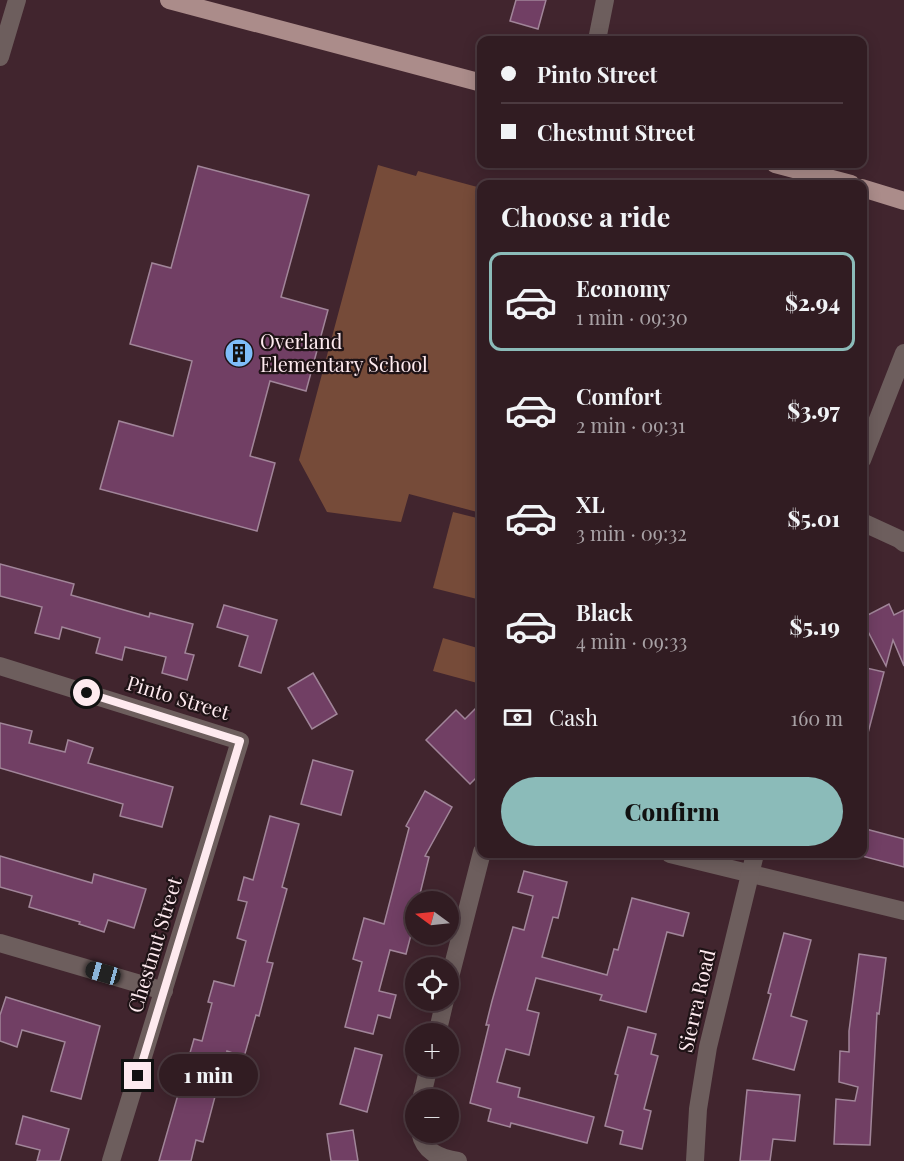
<!DOCTYPE html>
<html lang="en">
<head>
<meta charset="utf-8">
<style>
	body { margin:0; font-family:"Playfair Display",serif; background:#39252a; color:#f1f3f6; height:100vh; display:flex; flex-direction:column; font-size:22px; white-space:nowrap }
	* { box-sizing:border-box; margin:0 }
	p { font-size:20px; color:#a8a1a5 }
	.icon { flex:none; width:33px; height:33px; fill:none; stroke:currentColor; stroke-width:2; stroke-linecap:round; stroke-linejoin:round }
	.map { position:relative; flex:1; overflow:hidden }
	.drawer { position:absolute; left:477px; top:180px; width:390px; height:678px; display:flex; flex-direction:column; background:#311c22; border-radius:12px; box-shadow:0 3px 15px #0003,0 0 0 2px #4c3a40 }
	.drawer>* { flex:none }
	.banner { position:absolute; left:477px; top:36px; width:390px; height:132px; border-radius:12px; box-shadow:0 3px 15px #0003,0 0 0 2px #4c3a40; display:grid; align-content:center; height:132px; padding:0 24px; background:#311c22 }
	.needle { width:39px; rotate:285deg }
	.tools { position:absolute; left:405px; top:891px; display:grid; gap:12px }
	.tools a { display:grid; place-items:center; width:54px; height:54px; border-radius:50%; background:#311c22; box-shadow:0 3px 15px #0003,0 0 0 2px #4c3a40; font-size:30px }
	.end { position:absolute; width:27px; height:27px; margin:-14px; border:8px solid #feeaef; background:#111; box-shadow:0 0 0 3px #111 }
	.from { border-radius:50% }
	.bubble { position:absolute; height:42px; border-radius:21px; background:#311c22; box-shadow:0 3px 15px #0003,0 0 0 2px #4c3a40; font-size:20px; font-weight:800; line-height:42px; text-align:center }
	.car { position:absolute; width:18px; height:36px; margin:-18px -9px; border-radius:8px; box-shadow:0 0 4px 2px #0007; background:linear-gradient(#222 24%,#8ab4d8 0 40%,#222 0 76%,#8ab4d8 0 86%,#222 0) }
	.banner b { display:flex; align-items:center; gap:21px; height:57px; font-size:22px }
	.banner b+b { border-top:2px solid #4c3a40 }
	.banner i { width:15px; height:15px; background:#f1f3f6 }
	ul { padding:0; list-style:none }
	li { display:flex; align-items:center; gap:18px; height:99px; margin:0 12px 9px; padding:0 12px; border:3px solid transparent; border-radius:12px }
	li div { flex:1 }
	li b { display:block; font-size:22px }
	li em { font-style:normal; font-weight:800 }
	li.on { border-color:#8bbbb9 }
	li>.icon { width:54px; height:54px; stroke-width:1.5 }
	h2 { padding:0 24px; font-size:27px; line-height:72px }
	.pay { display:flex; align-items:center; gap:15px; height:66px; padding:0 24px; font-size:22px }
	.pay p { margin-inline-start:auto }
	.button { display:flex; gap:12px; margin-top:auto; padding:12px 24px }
	.button a { flex:1; height:69px; border-radius:36px; background:#8bbbb9; color:#111; font-size:24px; font-weight:800; line-height:69px; text-align:center }
	.map>svg:first-child { display:block }
	.green { fill:#764b39 }
	.building { fill:#713f64; stroke:#a18599; stroke-width:1.5 }
	.lines { fill:none; stroke-linecap:round; stroke-linejoin:round }
	.minor { stroke:#6d5e5d; stroke-width:18 }
	.major { stroke:#ab8c8a; stroke-width:18 }
	.route { stroke:#feeaef; stroke-width:8 }
	.labels { text-anchor:middle; stroke-width:4.5; stroke-linejoin:round; paint-order:stroke }
	.poi-label { font-size:20px; fill:#feeaef; stroke:#1f1316; text-anchor:start }
	.street-label { font-size:20px; fill:#feeaef; stroke:#1f1316 }
</style>
</head>
<body>
<div class="map">
<svg width="904" height="1161" viewBox="0 0 904 1161">
	<rect width="100%" height="100%" fill="#41252e"/>
	<g class="green">
		<polygon points="378,165 416,176 418,171 481,188 481,513 409,494 401,522 327,512 299,460"/>
		<polygon points="453,512 481,519 481,600 433,588"/>
		<polygon points="443,638 481,649 481,684 433,671"/>
	</g>
	<g class="building">
		<polygon points="516,0 546,0 538,29 510,21"/>
		<polygon points="198,166 309,195 281,297 328,310 306,391 270,381 250,456 275,463 257,531 100,489 119,421 173,436 192,361 130,344 152,263 171,268"/>
		<polygon points="0,564 74,584 71,595 149,617 150,613 193,624 185,653 194,655 187,680 162,673 166,657 125,647 122,660 96,653 100,638 62,627 59,639 35,633 42,607 0,596"/>
		<polygon points="889,604 894,615 904,610 904,666 893,640 886,666 862,620 862,618"/>
		<polygon points="224,605 277,620 261,673 239,666 248,636 217,627"/>
		<polygon points="862,667 884,672 868,733 862,733"/>
		<polygon points="313,673 337,714 312,729 288,688"/>
		<polygon points="482,702 482,772 470,784 426,740 456,710 465,719"/>
		<polygon points="0,723 32,731 29,743 65,752 68,740 93,748 88,763 173,787 162,827 120,816 123,804 0,768"/>
		<polygon points="313,760 353,771 341,815 301,804"/>
		<polygon points="425,791 452,807 425,856 429,857 418,902 416,902 416,909 410,931 412,931 406,954 390,950 379,991 396,995 390,1018 378,1015 373,1034 345,1027 362,962 353,959 364,918 384,924 409,828 406,826"/>
		<polygon points="270,816 299,824 282,887 287,889 267,962 273,963 259,1016 256,1015 244,1057 227,1051 203,1142 196,1140 191,1161 159,1161 194,1039 202,1041 212,1003 208,1002 214,981 234,986 246,941 237,938 247,902 238,900 244,877 253,880"/>
		<polygon points="862,828 904,839 904,867 862,856"/>
		<polygon points="0,856 92,883 94,874 146,889 134,928 108,920 104,932 79,924 80,922 29,907 32,896 0,887"/>
		<polygon points="524,871 567,882 558,918 553,917 542,957 607,975 614,949 618,950 632,898 689,913 683,936 667,932 646,1012 600,1000 602,995 536,978 527,1010 539,1013 529,1055 506,1049 497,1082 520,1088 518,1097 594,1117 587,1143 511,1123 510,1127 488,1121 491,1109 470,1103 489,1025 486,1025 492,1001 513,927 524,930 533,896 518,892"/>
		<polygon points="784,933 811,940 791,1016 807,1021 794,1070 753,1059 771,994 768,993"/>
		<polygon points="859,954 886,958 879,1014 877,1013 870,1145 834,1144 836,1099 855,1101 858,1087 839,1082 840,1051 849,1052 849,1031"/>
		<polygon points="6,997 100,1026 81,1099 51,1091 65,1042 22,1030 17,1047 0,1041 0,1015"/>
		<polygon points="628,1027 656,1034 651,1054 658,1056 644,1109 651,1111 642,1149 620,1144 623,1131 605,1126 618,1075 615,1074"/>
		<polygon points="355,1048 382,1055 367,1112 340,1104"/>
		<polygon points="747,1090 800,1095 795,1141 773,1139 770,1161 740,1161"/>
		<polygon points="23,1116 69,1129 60,1161 37,1161 40,1150 16,1144"/>
		<polygon points="353,1130 358,1161 331,1161 327,1134"/>
	</g>
	<g class="lines">
		<g class="minor">
			<polyline points="597,40 605,0"/>
			<polyline points="0,57 17,0"/>
			<polyline points="862,460 904,353"/>
			<polyline points="862,522 899,539 904,543"/>
			<polyline points="0,666 240,741 111,1161"/>
			<polyline points="670,854 904,911"/>
			<polyline points="0,943 164,991"/>
			<polyline points="448,985 482,852"/>
			<polyline points="437,1034 445,1000"/>
			<polyline points="421,1100 429,1066"/>
			<path d="M420,1132C424,1152 439,1158 458,1161"/>
			<polyline points="695,1161 698,1109 708,1047 755,854"/>
		</g>
		<g class="major">
			<polyline points="169,0 482,83"/>
			<polyline points="775,164 851,184"/>
			<polyline points="862,188 904,201"/>
		</g>
	</g>
	<g class="lines">
		<polyline class="route" points="87,693 240,741 138,1076"/>
	</g>
	<defs>
		<g id="building-disc" transform="scale(1.5)"><circle r="9.5" fill="#7ebdf9" stroke="#1f1316"/><path d="M-4-6H4V6H1V3H-1V6H-4ZM-2.5-4.3h1.7v1.8h-1.7ZM.8-4.3h1.7v1.8H.8ZM-2.5-1h1.7V.8h-1.7ZM.8-1h1.7V.8H.8Z" fill="#111"/></g>
	</defs>
	<g fill-rule="evenodd">
		<use href="#building-disc" x="239" y="353"/>
	</g>
	<g class="labels">
		<g class="poi-label">
			<text x="260" y="349">Overland<tspan x="260" dy="23">Elementary School</tspan></text>
		</g>
		<g class="street-label">
			<text transform="translate(178 698) rotate(17)" y="7">Pinto Street</text>
			<text transform="translate(155 945) rotate(-73)" y="7">Chestnut Street</text>
			<text transform="translate(697 1001) rotate(-77)" y="7">Sierra Road</text>
		</g>
	</g>
</svg>
<div class="tools">
<a><svg class="needle" viewBox="-14 -14 28 28"><path d="M0-13l5 13h-10z" fill="#e53935"/><path d="M0 13l5-13h-10z" fill="#a8a1a5"/></svg></a>
<a><svg class="icon" aria-label="locate" viewBox="0 0 24 24"><circle cx="12" cy="12" r="6"/><path d="M12 2v4M12 18v4M2 12h4M18 12h4"/></svg></a>
<a>+</a>
<a>−</a>
</div>
<i class="end from" style="left:87px;top:693px"></i>
<i class="end" style="left:138px;top:1076px"></i>
<div class="bubble" style="left:159px;top:1054px;width:99px">1 min</div>
<i class="car" style="left:103px;top:973px;rotate:286deg"></i>
<div class="banner">
<b><i class="from"></i>Pinto Street</b>
<b><i></i>Chestnut Street</b>
</div>
<section class="drawer">
<h2>Choose a ride</h2>
<ul>
<li class="on"><svg class="icon" aria-label="car" viewBox="0 0 24 24"><path d="M5 17H2v-5l4-1 3-4h7l3 4 3 1v5h-3M9 17h6M6 11h13"/><circle cx="7" cy="17" r="2"/><circle cx="17" cy="17" r="2"/></svg><div><b>Economy</b><p>1 min · 09:30</p></div><em>$2.94</em></li>
<li><svg class="icon" aria-label="car" viewBox="0 0 24 24"><path d="M5 17H2v-5l4-1 3-4h7l3 4 3 1v5h-3M9 17h6M6 11h13"/><circle cx="7" cy="17" r="2"/><circle cx="17" cy="17" r="2"/></svg><div><b>Comfort</b><p>2 min · 09:31</p></div><em>$3.97</em></li>
<li><svg class="icon" aria-label="car" viewBox="0 0 24 24"><path d="M5 17H2v-5l4-1 3-4h7l3 4 3 1v5h-3M9 17h6M6 11h13"/><circle cx="7" cy="17" r="2"/><circle cx="17" cy="17" r="2"/></svg><div><b>XL</b><p>3 min · 09:32</p></div><em>$5.01</em></li>
<li><svg class="icon" aria-label="car" viewBox="0 0 24 24"><path d="M5 17H2v-5l4-1 3-4h7l3 4 3 1v5h-3M9 17h6M6 11h13"/><circle cx="7" cy="17" r="2"/><circle cx="17" cy="17" r="2"/></svg><div><b>Black</b><p>4 min · 09:33</p></div><em>$5.19</em></li>
</ul>
<div class="pay"><svg class="icon" aria-label="cash" viewBox="0 0 24 24"><path d="M3 7h18v10H3z"/><circle cx="12" cy="12" r="2"/></svg>Cash<p>160 m</p></div>
<div class="button"><a>Confirm</a></div>
</section>
</div>
</body>
</html>
